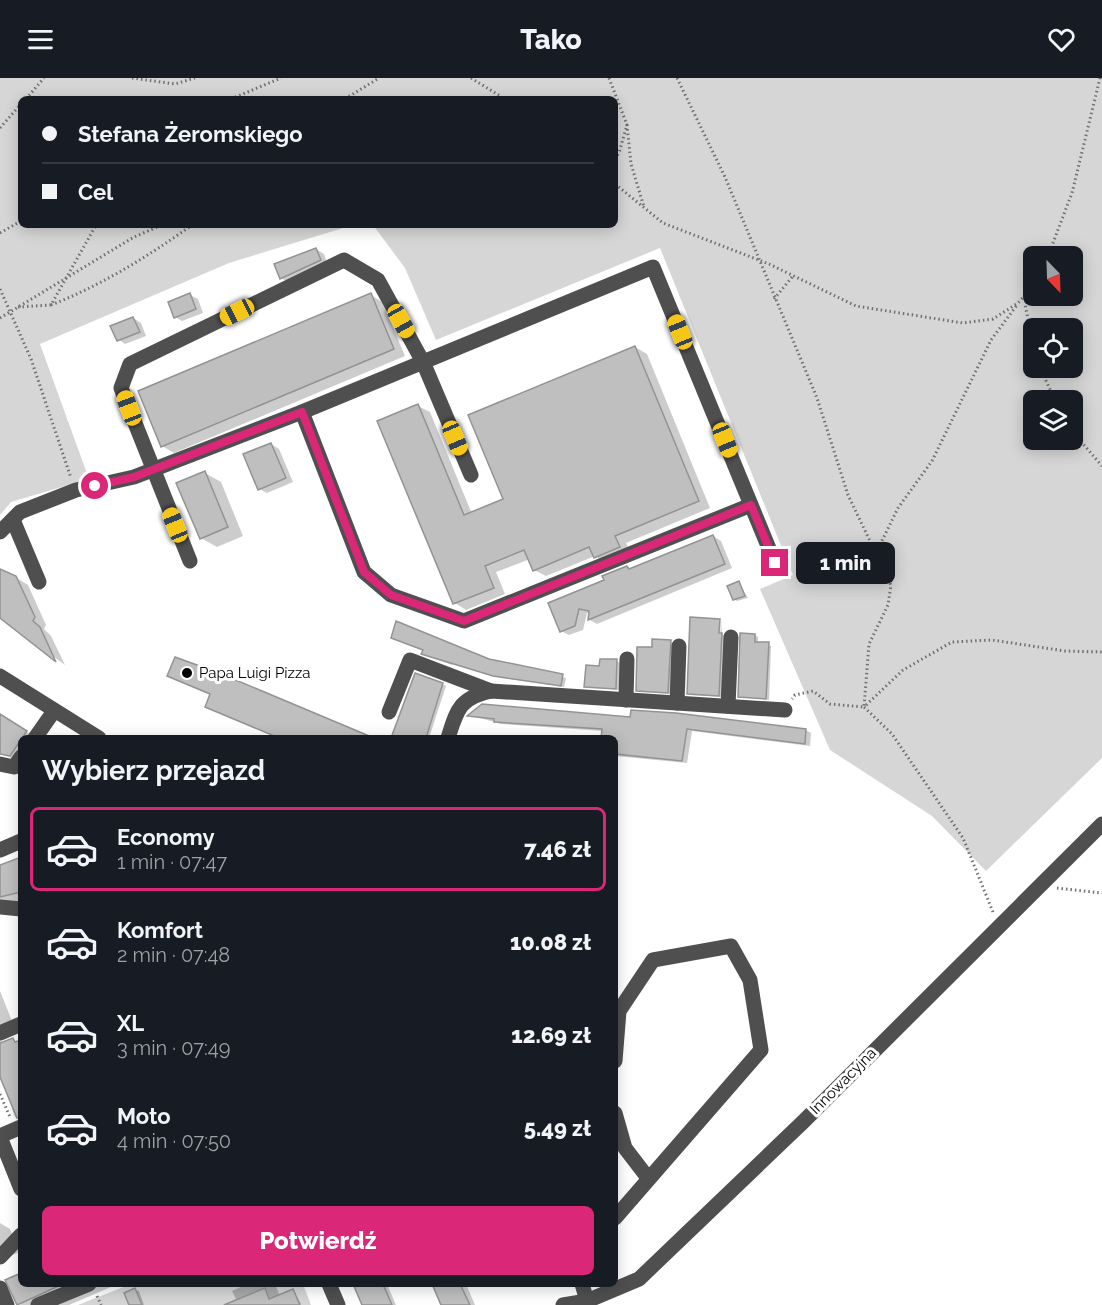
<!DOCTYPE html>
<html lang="pl">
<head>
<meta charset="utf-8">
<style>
	body { margin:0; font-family:Raleway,sans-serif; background:#242831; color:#f1f3f6; height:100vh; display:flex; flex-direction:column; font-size:22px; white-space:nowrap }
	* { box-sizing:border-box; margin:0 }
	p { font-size:20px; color:#9ea1a6 }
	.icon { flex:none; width:33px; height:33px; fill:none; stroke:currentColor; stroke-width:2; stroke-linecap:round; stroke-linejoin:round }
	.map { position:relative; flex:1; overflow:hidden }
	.details { position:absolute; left:18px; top:657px; width:600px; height:552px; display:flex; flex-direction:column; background:#171b24; border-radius:9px; box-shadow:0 3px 15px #0003 }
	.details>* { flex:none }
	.banner { position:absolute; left:18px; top:18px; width:600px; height:132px; border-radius:9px; box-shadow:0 3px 15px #0003; display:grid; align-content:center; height:132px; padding:0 24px; background:#171b24 }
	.needle { width:39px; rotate:157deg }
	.tools { position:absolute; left:1023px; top:168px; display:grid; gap:12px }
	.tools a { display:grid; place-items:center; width:60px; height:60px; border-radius:9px; background:#171b24; box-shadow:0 3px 15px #0003; font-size:30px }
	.end { position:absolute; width:27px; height:27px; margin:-14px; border:8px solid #db2777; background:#fff; box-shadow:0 0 0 3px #fff }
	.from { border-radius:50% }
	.bubble { position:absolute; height:42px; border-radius:9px; background:#171b24; box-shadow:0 3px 15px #0003; font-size:20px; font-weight:800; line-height:42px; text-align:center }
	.car { position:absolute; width:18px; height:36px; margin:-18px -9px; border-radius:8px; box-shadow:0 0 4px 2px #0007; background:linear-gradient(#f5c518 24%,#345 0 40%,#f5c518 0 76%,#345 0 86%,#f5c518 0) }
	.banner b { display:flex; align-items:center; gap:21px; height:57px; font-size:22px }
	.banner b+b { border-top:2px solid #363941 }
	.banner i { width:15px; height:15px; background:#f1f3f6 }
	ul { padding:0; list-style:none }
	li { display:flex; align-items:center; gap:18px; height:84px; margin:0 12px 9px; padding:0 12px; border:3px solid transparent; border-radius:9px }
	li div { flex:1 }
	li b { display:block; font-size:22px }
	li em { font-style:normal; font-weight:800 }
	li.current { border-color:#db2777 }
	li>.icon { width:54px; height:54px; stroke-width:1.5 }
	h2 { padding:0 24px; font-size:27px; line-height:72px }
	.cta { display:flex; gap:12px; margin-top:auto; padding:12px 24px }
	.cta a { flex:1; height:69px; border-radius:9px; background:#db2777; color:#fff; font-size:24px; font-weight:800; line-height:69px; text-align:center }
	header { display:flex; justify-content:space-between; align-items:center; height:78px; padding:0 24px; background:#171b24; font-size:27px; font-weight:800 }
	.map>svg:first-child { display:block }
	.green { fill:#d6d6d6; fill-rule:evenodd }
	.shadow { fill:#0003 }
	.building { fill:#bfbfbf; stroke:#939393; stroke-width:1.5 }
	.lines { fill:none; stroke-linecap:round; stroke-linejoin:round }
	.path { stroke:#717171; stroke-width:3; stroke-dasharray:1.5 3; stroke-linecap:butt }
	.minor { stroke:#4f4f4f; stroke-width:15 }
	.route { stroke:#db2777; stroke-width:8 }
	.poi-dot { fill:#000; stroke:#fff; stroke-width:2 }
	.labels { text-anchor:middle; stroke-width:6; stroke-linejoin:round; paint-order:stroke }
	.poi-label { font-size:15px; fill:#000; stroke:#fff; text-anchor:start }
	.street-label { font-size:15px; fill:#000; stroke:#fff }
</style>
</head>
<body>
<header><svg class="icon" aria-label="menu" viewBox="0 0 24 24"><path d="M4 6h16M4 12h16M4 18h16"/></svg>Tako<svg class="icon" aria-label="heart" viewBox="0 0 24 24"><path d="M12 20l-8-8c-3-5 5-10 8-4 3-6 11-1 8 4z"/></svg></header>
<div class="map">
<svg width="1102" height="1227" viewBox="0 0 1102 1227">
	<rect width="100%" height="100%" fill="#fff"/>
	<g class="green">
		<path d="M0,0H1102V680L986,793L932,738L830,672L760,511L793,497L660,170L436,262L405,190L373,147H615V21H21V147H353L229,185L40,266L89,401L11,424L0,437ZM1034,178H1072V218H1034ZM1034,250H1072V290H1034ZM1034,322H1072V362H1034Z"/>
		<polygon points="131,1206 303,1206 311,1227 78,1227"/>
	</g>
	<g class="shadow">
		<polygon points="316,171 324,176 328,187 289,205 281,200"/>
		<polygon points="190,217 198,221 203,235 182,243 175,239"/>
		<polygon points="371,217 382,224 405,278 174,375 162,368"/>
		<polygon points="133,240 141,245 146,258 125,266 118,261"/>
		<polygon points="635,269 647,276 710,430 626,465 631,476 607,486 595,478 546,498 534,492 530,481 496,494 505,516 466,532 455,525 379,344 418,328 430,334 472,436 505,422"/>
		<polygon points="271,366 279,371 293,404 267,415 259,411"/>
		<polygon points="205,395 221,404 243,458 217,469 201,460"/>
		<polygon points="713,458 721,463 732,490 597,546 590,542 590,535 587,535 583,552 569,557 561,553 550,526 606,503 627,489 632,492"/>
		<polygon points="15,499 28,507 46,547 44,551 51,558 65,587 0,538 0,501"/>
		<polygon points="739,505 748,520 737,523 734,521"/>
		<polygon points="721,543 722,556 725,558 722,619 692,617 689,615 717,562 720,562"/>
		<polygon points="755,557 758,559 758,565 771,568 769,622 740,618"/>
		<polygon points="653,562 674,565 671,616 638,612 654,570"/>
		<polygon points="424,572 488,582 566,600 564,609 497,599 453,583 452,587 426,577"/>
		<polygon points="617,583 620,585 619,612 585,608"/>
		<polygon points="169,598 370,660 277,660 207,629 211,617"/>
		<polygon points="442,606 446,608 429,660 423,660"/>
		<polygon points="0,637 33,658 21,660 21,677 18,682 0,676"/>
		<polygon points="470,637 631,640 806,652 811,655 810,668 692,653 687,685 615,678 615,660 602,660 603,653 501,646"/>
		<polygon points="21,780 21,824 8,827 0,822 0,789"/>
		<polygon points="0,913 14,948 2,954 1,966 13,962 21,966 21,1042 15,1039 12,1031 14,1030 0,995"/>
		<polygon points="0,1145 10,1151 20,1174 0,1182"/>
		<polygon points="21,1197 21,1206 118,1206 69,1227 21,1227 18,1225"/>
		<polygon points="247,1206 275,1206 280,1218 293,1212 301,1226 223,1227 236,1221 232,1213"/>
		<polygon points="355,1206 387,1206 396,1227 364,1227"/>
		<polygon points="434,1206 466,1206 475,1227 450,1227"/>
		<polygon points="135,1212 139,1213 144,1227 131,1227"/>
	</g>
	<g class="building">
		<polygon points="316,170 321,182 280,201 274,186"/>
		<polygon points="190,215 196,231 174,240 168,224"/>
		<polygon points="371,215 394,271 161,369 138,313"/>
		<polygon points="133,239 140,254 117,263 110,248"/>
		<polygon points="635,268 699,423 615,458 620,469 594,480 589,469 533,493 524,472 485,488 494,510 453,526 377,343 418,326 464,437 503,421 468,337"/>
		<polygon points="271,365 286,400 258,412 243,376"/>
		<polygon points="205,393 228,449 200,461 176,405"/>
		<polygon points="713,457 725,486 588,542 589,533 579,531 575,548 560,554 548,525 604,502 602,498 627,488 629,491"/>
		<polygon points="0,491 16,498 35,539 33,543 40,549 56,584 0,540"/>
		<polygon points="739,503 745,518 733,522 727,508"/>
		<polygon points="690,539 720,541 719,555 722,555 719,618 687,616"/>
		<polygon points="396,543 489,581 563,596 561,608 493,598 421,576 423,572 391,560"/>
		<polygon points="740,555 755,556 755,564 769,564 766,621 738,619"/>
		<polygon points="652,561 671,562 668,615 636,613 637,569 652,569"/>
		<polygon points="175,579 219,595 374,660 279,660 205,629 210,616 167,598"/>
		<polygon points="600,581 617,581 616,611 584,609 586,587 599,588"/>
		<polygon points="415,595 443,605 426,660 391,660"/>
		<polygon points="482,626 630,639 631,632 676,635 806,651 805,666 687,651 682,683 615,676 615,660 601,660 602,651 494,644 494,641 467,638"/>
		<polygon points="0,636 27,653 10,678 0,676"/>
		<polygon points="21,779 21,814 0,819 0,787"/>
		<polygon points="13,960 15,964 21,962 21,1039 17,1040 0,999 0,965"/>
		<polygon points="21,1195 21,1206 63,1206 17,1227 5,1202"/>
		<polygon points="353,1206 383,1206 392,1227 362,1227"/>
		<polygon points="432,1206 460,1206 470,1227 441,1227"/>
		<polygon points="135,1210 142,1227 129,1227 124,1215"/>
		<polygon points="265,1210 269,1221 293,1211 300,1227 224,1227"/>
	</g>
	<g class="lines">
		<g class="path">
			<polyline points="132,0 175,6 195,0"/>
			<polyline points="471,0 505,21"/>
			<polyline points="609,0 627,47"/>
			<polyline points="677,0 725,99 817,320 848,417 891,507 888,527 869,566 864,629 830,626 813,613 795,617 792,621"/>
			<polyline points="26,21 44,0"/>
			<polyline points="231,21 281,0"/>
			<polyline points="345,21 379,0"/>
			<polyline points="0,50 21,26"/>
			<polyline points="615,81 619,75 627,47 631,86 644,129"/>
			<polyline points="615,106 663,145 769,186 856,228 963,245 993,241 1018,225 1034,207"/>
			<polyline points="0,155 21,143"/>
			<polyline points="1048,178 1072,115 1100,0"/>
			<polyline points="0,211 31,281 71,400"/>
			<polyline points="1029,215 1025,226 1034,272"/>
			<polyline points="774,221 793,198"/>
			<path d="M51,227C102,207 147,179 192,147"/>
			<polyline points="18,229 51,227 96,147"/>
			<polyline points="0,240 134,159 162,147"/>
			<polyline points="1040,290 1055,322"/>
			<polyline points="1072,353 1102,388"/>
			<polyline points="876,475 898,430 932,383 991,262 1017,227"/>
			<polyline points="1057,810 1102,815"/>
			<polyline points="993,834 963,760 892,656 864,629 903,592 952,564 992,562 1065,573 1102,574"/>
			<polyline points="0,1016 10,1039"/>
			<polyline points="97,1218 101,1227"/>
		</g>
		<g class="minor">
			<polyline points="302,334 364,494 391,517 464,543 751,427"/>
			<polyline points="13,442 39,504"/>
			<polyline points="0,454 20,434 76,412 134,399 302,334 653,189 775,485"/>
			<polyline points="190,483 121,310 130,286 344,182 378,202 423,284 471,397"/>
			<polyline points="0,598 99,660"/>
			<polyline points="626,622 627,581"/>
			<polyline points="677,625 679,568"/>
			<polyline points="728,628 731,559"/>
			<polyline points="389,634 410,582 491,613"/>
			<polyline points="35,660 54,633"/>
			<path d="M448,660C457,632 459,620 491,613L785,632"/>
			<polyline points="0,686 14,689 21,679"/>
			<polyline points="0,772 21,763"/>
			<polyline points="0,829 21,831"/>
			<polyline points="0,955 21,946"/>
			<polyline points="615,983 619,933 653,882 731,868 750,902 761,972 615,1140"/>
			<polyline points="615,1035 625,1070 648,1100"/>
			<polyline points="0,1058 21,1049"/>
			<polyline points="0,1059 21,1111"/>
			<polyline points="0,1179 21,1157"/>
			<polyline points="329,1206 338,1227"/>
			<polyline points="582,1206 587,1223"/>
			<polyline points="0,1210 7,1227"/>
			<polyline points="38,1227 89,1206"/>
			<polyline points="563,1227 587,1223 639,1201 804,1043 1102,746"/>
		</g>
	</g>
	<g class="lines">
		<polyline class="route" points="95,408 134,399 302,334 364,494 391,517 464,543 751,427 775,485"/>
	</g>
	<circle class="poi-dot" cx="187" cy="595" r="6"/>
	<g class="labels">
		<g class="poi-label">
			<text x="199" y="600">Papa Luigi Pizza</text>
		</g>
		<g class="street-label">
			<text transform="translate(843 1003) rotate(-45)" y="5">Innowacyjna</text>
		</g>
	</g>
</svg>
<div class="tools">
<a><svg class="needle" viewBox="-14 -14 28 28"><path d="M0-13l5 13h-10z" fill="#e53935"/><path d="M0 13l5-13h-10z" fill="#9ea1a6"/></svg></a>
<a><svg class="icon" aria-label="locate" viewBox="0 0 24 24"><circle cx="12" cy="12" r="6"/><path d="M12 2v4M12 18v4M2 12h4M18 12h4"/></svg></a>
<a><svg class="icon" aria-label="layers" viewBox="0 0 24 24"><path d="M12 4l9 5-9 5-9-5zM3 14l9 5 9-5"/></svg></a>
</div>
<i class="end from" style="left:95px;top:408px"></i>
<i class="end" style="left:775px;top:485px"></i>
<div class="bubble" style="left:796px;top:464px;width:99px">1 min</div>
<i class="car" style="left:237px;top:234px;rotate:244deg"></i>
<i class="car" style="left:401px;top:243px;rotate:151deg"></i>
<i class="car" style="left:680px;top:254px;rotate:338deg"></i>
<i class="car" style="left:129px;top:330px;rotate:339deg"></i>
<i class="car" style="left:455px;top:360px;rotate:157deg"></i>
<i class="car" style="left:725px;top:362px;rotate:158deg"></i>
<i class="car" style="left:175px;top:447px;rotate:338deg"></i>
<div class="banner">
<b><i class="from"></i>Stefana Żeromskiego</b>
<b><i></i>Cel</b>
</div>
<section class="details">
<h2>Wybierz przejazd</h2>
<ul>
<li class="current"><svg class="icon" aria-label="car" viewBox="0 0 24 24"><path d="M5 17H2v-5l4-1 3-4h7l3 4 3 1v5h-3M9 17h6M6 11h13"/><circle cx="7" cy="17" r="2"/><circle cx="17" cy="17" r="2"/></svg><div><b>Economy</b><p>1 min · 07:47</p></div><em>7.46 zł</em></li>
<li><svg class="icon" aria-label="car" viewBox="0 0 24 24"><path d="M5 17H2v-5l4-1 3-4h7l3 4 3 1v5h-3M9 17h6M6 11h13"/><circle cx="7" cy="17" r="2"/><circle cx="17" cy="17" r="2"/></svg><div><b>Komfort</b><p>2 min · 07:48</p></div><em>10.08 zł</em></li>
<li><svg class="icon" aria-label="car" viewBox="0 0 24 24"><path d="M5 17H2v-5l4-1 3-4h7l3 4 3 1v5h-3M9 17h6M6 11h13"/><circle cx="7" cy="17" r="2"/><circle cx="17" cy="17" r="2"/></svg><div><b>XL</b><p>3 min · 07:49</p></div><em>12.69 zł</em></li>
<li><svg class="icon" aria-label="car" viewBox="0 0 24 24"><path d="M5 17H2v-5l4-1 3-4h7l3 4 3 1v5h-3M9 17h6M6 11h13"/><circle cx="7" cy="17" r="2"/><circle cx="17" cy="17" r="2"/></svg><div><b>Moto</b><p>4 min · 07:50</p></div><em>5.49 zł</em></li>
</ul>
<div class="cta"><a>Potwierdź</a></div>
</section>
</div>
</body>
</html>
